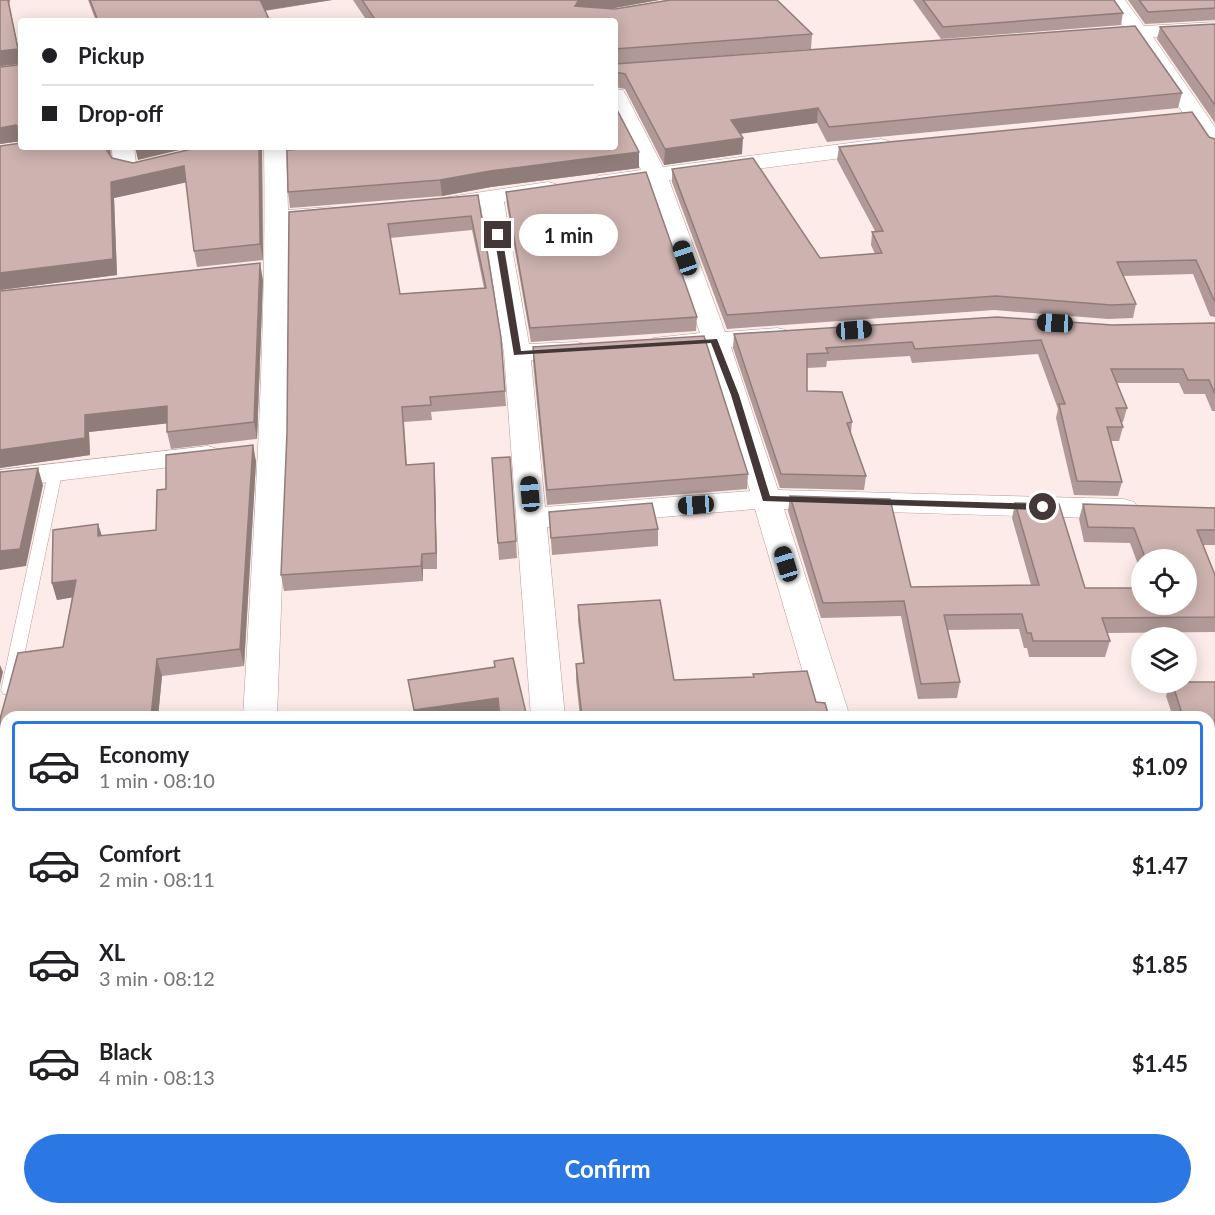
<!DOCTYPE html>
<html lang="en">
<head>
<meta charset="utf-8">
<style>
	body { margin:0; font-family:Lato,sans-serif; background:#f6f6f6; color:#202124; height:100vh; display:flex; flex-direction:column; font-size:22px; white-space:nowrap }
	* { box-sizing:border-box; margin:0 }
	p { font-size:20px; color:#757577 }
	.icon { flex:none; width:33px; height:33px; fill:none; stroke:currentColor; stroke-width:2; stroke-linecap:round; stroke-linejoin:round }
	.map { position:relative; flex:1; overflow:hidden }
	.details { position:absolute; left:0px; top:711px; width:1215px; height:504px; display:flex; flex-direction:column; background:#fff; border-radius:18px 18px 0 0; box-shadow:0 3px 15px #0003 }
	.details>* { flex:none }
	.guide { position:absolute; left:18px; top:18px; width:600px; height:132px; border-radius:6px; box-shadow:0 3px 15px #0003; display:grid; align-content:center; height:132px; padding:0 24px; background:#fff }
	.buttons { position:absolute; left:1131px; top:549px; display:grid; gap:12px }
	.buttons a { display:grid; place-items:center; width:66px; height:66px; border-radius:50%; background:#fff; box-shadow:0 3px 15px #0003; font-size:30px }
	.end { position:absolute; width:27px; height:27px; margin:-14px; border:8px solid #433837; background:#fff; box-shadow:0 0 0 3px #fff }
	.from { border-radius:50% }
	.bubble { position:absolute; height:42px; border-radius:21px; background:#fff; box-shadow:0 3px 15px #0003; font-size:20px; font-weight:700; line-height:42px; text-align:center }
	.car { position:absolute; width:18px; height:36px; margin:-18px -9px; border-radius:8px; box-shadow:0 0 4px 2px #0007; background:linear-gradient(#222 24%,#8ab4d8 0 40%,#222 0 76%,#8ab4d8 0 86%,#222 0) }
	.guide b { display:flex; align-items:center; gap:21px; height:57px; font-size:22px }
	.guide b+b { border-top:2px solid #e0e0e0 }
	.guide i { width:15px; height:15px; background:#202124 }
	ul { padding:10px 0 0; list-style:none }
	li { display:flex; align-items:center; gap:18px; height:90px; margin:0 12px 9px; padding:0 12px; border:3px solid transparent; border-radius:6px }
	li div { flex:1 }
	li b { display:block; font-size:22px }
	li em { font-style:normal; font-weight:700 }
	li.active { border-color:#2b78e4 }
	li>.icon { width:54px; height:54px; stroke-width:1.5 }
	.cta { display:flex; gap:12px; margin-top:auto; padding:12px 24px }
	.cta a { flex:1; height:69px; border-radius:36px; background:#2b78e4; color:#fff; font-size:24px; font-weight:700; line-height:69px; text-align:center }
	.map>svg:first-child { display:block }
	.green { fill:#f5d0cc }
	.lines { fill:none; stroke-linecap:round; stroke-linejoin:round }
	.lane-casing { stroke:#b69c98; stroke-width:1 }
	.street-casing { stroke:#b69c98; stroke-width:1 }
	.lane { fill:#fff; fill-rule:evenodd }
	.street { fill:#fff; fill-rule:evenodd }
	.wall { fill:#b09996; fill-rule:evenodd }
	.shaded-wall { fill:#907d7a }
	.building { fill:#cdb2af; stroke:#907d7a; stroke-width:1.5; fill-rule:evenodd }
	.route { fill:#433837 }
</style>
</head>
<body>
<div class="map">
<svg width="1215" height="1215" viewBox="0 0 1215 1215">
	<rect width="100%" height="100%" fill="#fcebe8"/>
	<polygon class="green" points="6,975 6,1209 1209,1209 1209,1013 1215,1014 1215,1215 0,1215 0,976"/>
	<g class="lines">
		<g class="lane-casing">
			<polygon id="lane" points="55,469 62,473 17,690 15,694 3,694 1,690 48,473"/>
		</g>
		<g class="street-casing">
			<g id="street">
				<polygon points="1105,0 1125,0 1144,26 1215,22 1215,34 1153,37 1215,127 1215,151 1207,149 1133,38 1090,38 1087,34 1090,30 1124,27"/>
				<polygon points="615,89 623,90 626,95 663,167 881,139 889,141 892,146 889,151 881,153 669,180 725,332 777,328 786,330 790,336 786,342 731,347 778,490 1124,499 1134,502 1139,509 1134,516 1124,519 784,509 850,717 816,717 755,509 547,527 565,717 531,717 504,353 481,206 437,212 429,210 425,205 429,200 548,182 556,184 560,189 556,194 504,202 529,344 577,342 586,344 590,350 586,356 531,360 545,507 750,491 705,349 662,352 653,350 649,344 653,338 700,333 647,183 606,188 598,186 594,181 598,176 641,170 615,117"/>
				<polygon points="112,147 134,147 136,163 202,147 240,147 237,152 136,177 116,172 113,167"/>
				<path d="M264,147H286L288,210L330,207L338,209L342,214L338,219L289,224L287,448L277,717H243C254,527 267,337 264,147Z"/>
				<polygon points="208,446 218,449 222,455 218,461 0,488 0,470"/>
				<polygon points="6,935 6,967 0,968 0,936"/>
				<polygon points="1209,973 1215,974 1215,1008 1209,1007"/>
			</g>
		</g>
		<use href="#lane" class="lane"/>
		<use href="#street" class="street"/>
	</g>
	<g class="wall">
		<polygon points="88,0 332,0 265,11 270,21 96,21"/>
		<polygon points="353,0 659,0 608,9 812,34 811,49 615,64 615,21 367,21"/>
		<polygon points="913,0 1114,0 1123,13 1121,25 941,39"/>
		<polygon points="1128,0 1215,0 1215,20 1145,24"/>
		<polygon points="9,4 21,61 21,64 20,64 21,68 21,141 0,144 18,64 0,66"/>
		<polygon points="1215,24 1215,123 1157,39 1160,27"/>
		<polygon points="615,64 1182,93 1178,108 827,142 817,123 740,134 742,154 664,165 625,89 615,87"/>
		<polygon points="1209,137 1215,139 1215,317 1210,316 1193,274 1123,276 1136,304 1133,318 1108,319 994,310 727,329 672,182 672,169 820,258 875,254 871,245 872,232 875,231 837,160 839,147"/>
		<polygon points="0,146 21,147 110,147 111,156 112,158 133,163 262,147 263,260 197,267 194,251 186,182 114,198 117,275 0,290"/>
		<polygon points="324,147 639,168 491,187 442,196 290,208 288,192"/>
		<polygon points="506,192 697,317 696,331 531,342 507,205"/>
		<path d="M478,195L501,338L506,406L431,412L432,420L404,422L407,465L434,463L435,478L437,569H423V581L284,591L281,575L287,433L289,212ZM472,230L484,288L400,294L390,238Z"/>
		<polygon points="263,280 257,439 171,449 167,432 167,423 89,432 90,455 0,468"/>
		<polygon points="1215,323 1215,411 1212,411 1205,394 1184,394 1179,383 1117,383 1127,408 1123,422 1121,422 1123,427 1119,441 1111,441 1122,482 1118,496 1074,495 1056,418 1058,409 1038,354 912,363 910,356 827,361 826,367 807,368 807,391 852,422 851,433 866,476 864,490 780,488 733,348 734,334"/>
		<polygon points="533,347 748,474 747,489 547,505 533,362"/>
		<polygon points="253,445 256,462 244,666 162,676 158,717 6,717 6,841 0,842 0,719 63,647 72,597 57,600 52,583 98,524 102,536 156,530 166,489"/>
		<polygon points="492,458 516,541 517,558 499,560"/>
		<polygon points="790,496 911,587 1031,585 1012,518 1015,503 1085,588 1142,604 1186,560 1142,560 1142,575 1130,543 1084,542 1079,519 1083,504 1215,508 1215,545 1203,545 1215,575 1215,632 1107,633 1110,641 1105,657 1029,657 1027,648 1024,648 1019,629 948,630 960,682 957,698 918,699 901,616 821,618 788,511"/>
		<polygon points="549,512 658,529 658,546 552,555"/>
		<polygon points="578,605 674,680 753,677 753,674 816,702 829,717 580,717 576,680 576,664 583,663 578,621"/>
		<polygon points="1171,682 1215,682 1215,828 1209,828 1209,717 1173,717 1166,696"/>
	</g>
	<g class="shaded-wall">
		<polygon points="8,0 10,0 9,4 21,61 21,64 20,64 21,76 20,64 0,66 0,51"/>
		<polygon points="259,0 332,0 260,11"/>
		<polygon points="581,0 659,0 587,13 575,6 578,1"/>
		<polygon points="818,108 817,123 730,135 731,120"/>
		<polygon points="16,125 21,141 0,144 0,128"/>
		<polygon points="743,138 742,154 664,165 665,149"/>
		<polygon points="107,147 110,147 111,167 107,151"/>
		<polygon points="135,147 192,147 138,160"/>
		<polygon points="259,147 262,147 263,260 260,244"/>
		<polygon points="639,152 639,168 491,187 442,196 440,180 490,171"/>
		<polygon points="184,166 188,182 114,198 117,275 0,290 0,273 111,182"/>
		<polygon points="260,263 263,280 257,439 254,422"/>
		<polygon points="167,406 171,423 89,432 90,455 0,468 0,450 85,415"/>
		<polygon points="253,445 256,462 244,666 240,649"/>
		<polygon points="434,463 435,478 437,569 436,553"/>
		<polygon points="38,468 43,485 26,566 0,570 0,551"/>
		<polygon points="98,524 103,540 98,536"/>
		<polygon points="422,554 423,569 423,581 421,566"/>
		<polygon points="76,580 81,596 57,600 52,583"/>
		<polygon points="157,659 162,676 158,717 151,717"/>
		<polygon points="0,665 3,672 0,685"/>
		<polygon points="498,698 499,712 467,717 414,717 414,710"/>
	</g>
	<g class="building">
		<polygon points="0,0 8,0 18,49 0,51"/>
		<polygon points="90,0 260,0 270,21 98,21"/>
		<polygon points="362,0 581,0 578,1 575,6 615,9 670,0 777,0 812,34 615,49 615,21 376,21"/>
		<polygon points="923,0 1114,0 1123,13 943,27"/>
		<polygon points="1139,0 1215,0 1215,8 1148,12"/>
		<polygon points="1215,24 1215,105 1160,27"/>
		<polygon points="1135,26 1182,93 829,127 818,108 731,120 743,138 665,149 625,74 615,72 615,64"/>
		<polygon points="19,62 21,76 21,129 19,129 16,125 0,128 0,67 17,65"/>
		<polygon points="615,106 639,152 490,171 440,180 288,192 287,150 324,147 615,147"/>
		<polygon points="1192,112 1209,137 1215,139 1215,302 1196,260 1117,262 1136,304 1111,305 996,296 727,315 672,169 753,158 820,258 882,253 872,232 883,231 839,147"/>
		<polygon points="21,143 21,147 107,147 107,151 112,158 133,163 200,147 259,147 260,244 194,251 184,166 111,182 113,259 0,273 0,146"/>
		<polygon points="646,172 697,317 530,328 506,192"/>
		<path d="M478,195L501,338L505,391L430,397L431,405L402,407L406,465L434,463L436,553L422,554L421,566L281,575L287,433L289,212ZM471,216L486,288L400,294L388,224Z"/>
		<polygon points="260,263 254,422 167,432 167,406 85,415 85,438 0,450 0,291"/>
		<polygon points="997,317 1112,325 1215,323 1215,394 1209,380 1188,380 1183,369 1111,369 1127,408 1116,408 1123,427 1107,427 1122,482 1077,481 1059,404 1065,404 1041,340 915,349 912,342 826,348 828,353 807,354 807,391 842,392 852,422 847,423 866,476 781,474 734,334"/>
		<polygon points="704,336 748,474 547,490 533,347"/>
		<polygon points="253,445 240,649 157,659 151,717 6,717 6,824 0,825 0,719 18,653 63,647 76,580 52,583 53,530 98,524 98,536 156,530 157,490 166,489 166,455"/>
		<polygon points="510,457 516,541 498,543 492,458"/>
		<polygon points="38,468 20,549 0,551 0,472"/>
		<polygon points="790,496 890,499 911,587 1039,585 1015,503 1059,504 1085,588 1142,588 1142,604 1186,604 1186,560 1146,560 1134,528 1088,527 1083,504 1215,508 1215,530 1197,530 1215,575 1215,617 1102,618 1110,641 1033,641 1031,633 1027,633 1022,614 944,615 960,682 921,684 904,601 823,603"/>
		<polygon points="652,503 658,529 551,538 549,512"/>
		<polygon points="660,600 674,680 754,677 753,674 807,671 816,702 825,703 829,717 582,717 576,664 584,663 578,605"/>
		<polygon points="513,658 527,717 500,717 498,698 414,710 408,680 495,667 494,661"/>
		<polygon points="1172,682 1215,682 1215,813 1213,813 1209,799 1209,717 1183,717"/>
		<polygon points="394,713 394,717 364,717"/>
	</g>
	<polygon class="route" points="498,233 502,235 521,351 717,339 739,395 770,496 1043,504 1048,507 1043,510 763,501 731,395 711,343 514,355 494,235"/>
</svg>
<div class="buttons">
<a><svg class="icon" aria-label="locate" viewBox="0 0 24 24"><circle cx="12" cy="12" r="6"/><path d="M12 2v4M12 18v4M2 12h4M18 12h4"/></svg></a>
<a><svg class="icon" aria-label="layers" viewBox="0 0 24 24"><path d="M12 4l9 5-9 5-9-5zM3 14l9 5 9-5"/></svg></a>
</div>
<i class="end from" style="left:1043px;top:507px"></i>
<i class="end" style="left:498px;top:235px"></i>
<div class="bubble" style="left:519px;top:214px;width:99px">1 min</div>
<i class="car" style="left:685px;top:258px;rotate:341deg"></i>
<i class="car" style="left:1055px;top:323px;rotate:273deg"></i>
<i class="car" style="left:854px;top:330px;rotate:86deg"></i>
<i class="car" style="left:530px;top:494px;rotate:355deg"></i>
<i class="car" style="left:696px;top:505px;rotate:266deg"></i>
<i class="car" style="left:786px;top:564px;rotate:343deg"></i>
<div class="guide">
<b><i class="from"></i>Pickup</b>
<b><i></i>Drop-off</b>
</div>
<section class="details">
<ul>
<li class="active"><svg class="icon" aria-label="car" viewBox="0 0 24 24"><path d="M5 17H2v-5l4-1 3-4h7l3 4 3 1v5h-3M9 17h6M6 11h13"/><circle cx="7" cy="17" r="2"/><circle cx="17" cy="17" r="2"/></svg><div><b>Economy</b><p>1 min · 08:10</p></div><em>$1.09</em></li>
<li><svg class="icon" aria-label="car" viewBox="0 0 24 24"><path d="M5 17H2v-5l4-1 3-4h7l3 4 3 1v5h-3M9 17h6M6 11h13"/><circle cx="7" cy="17" r="2"/><circle cx="17" cy="17" r="2"/></svg><div><b>Comfort</b><p>2 min · 08:11</p></div><em>$1.47</em></li>
<li><svg class="icon" aria-label="car" viewBox="0 0 24 24"><path d="M5 17H2v-5l4-1 3-4h7l3 4 3 1v5h-3M9 17h6M6 11h13"/><circle cx="7" cy="17" r="2"/><circle cx="17" cy="17" r="2"/></svg><div><b>XL</b><p>3 min · 08:12</p></div><em>$1.85</em></li>
<li><svg class="icon" aria-label="car" viewBox="0 0 24 24"><path d="M5 17H2v-5l4-1 3-4h7l3 4 3 1v5h-3M9 17h6M6 11h13"/><circle cx="7" cy="17" r="2"/><circle cx="17" cy="17" r="2"/></svg><div><b>Black</b><p>4 min · 08:13</p></div><em>$1.45</em></li>
</ul>
<div class="cta"><a>Confirm</a></div>
</section>
</div>
</body>
</html>
